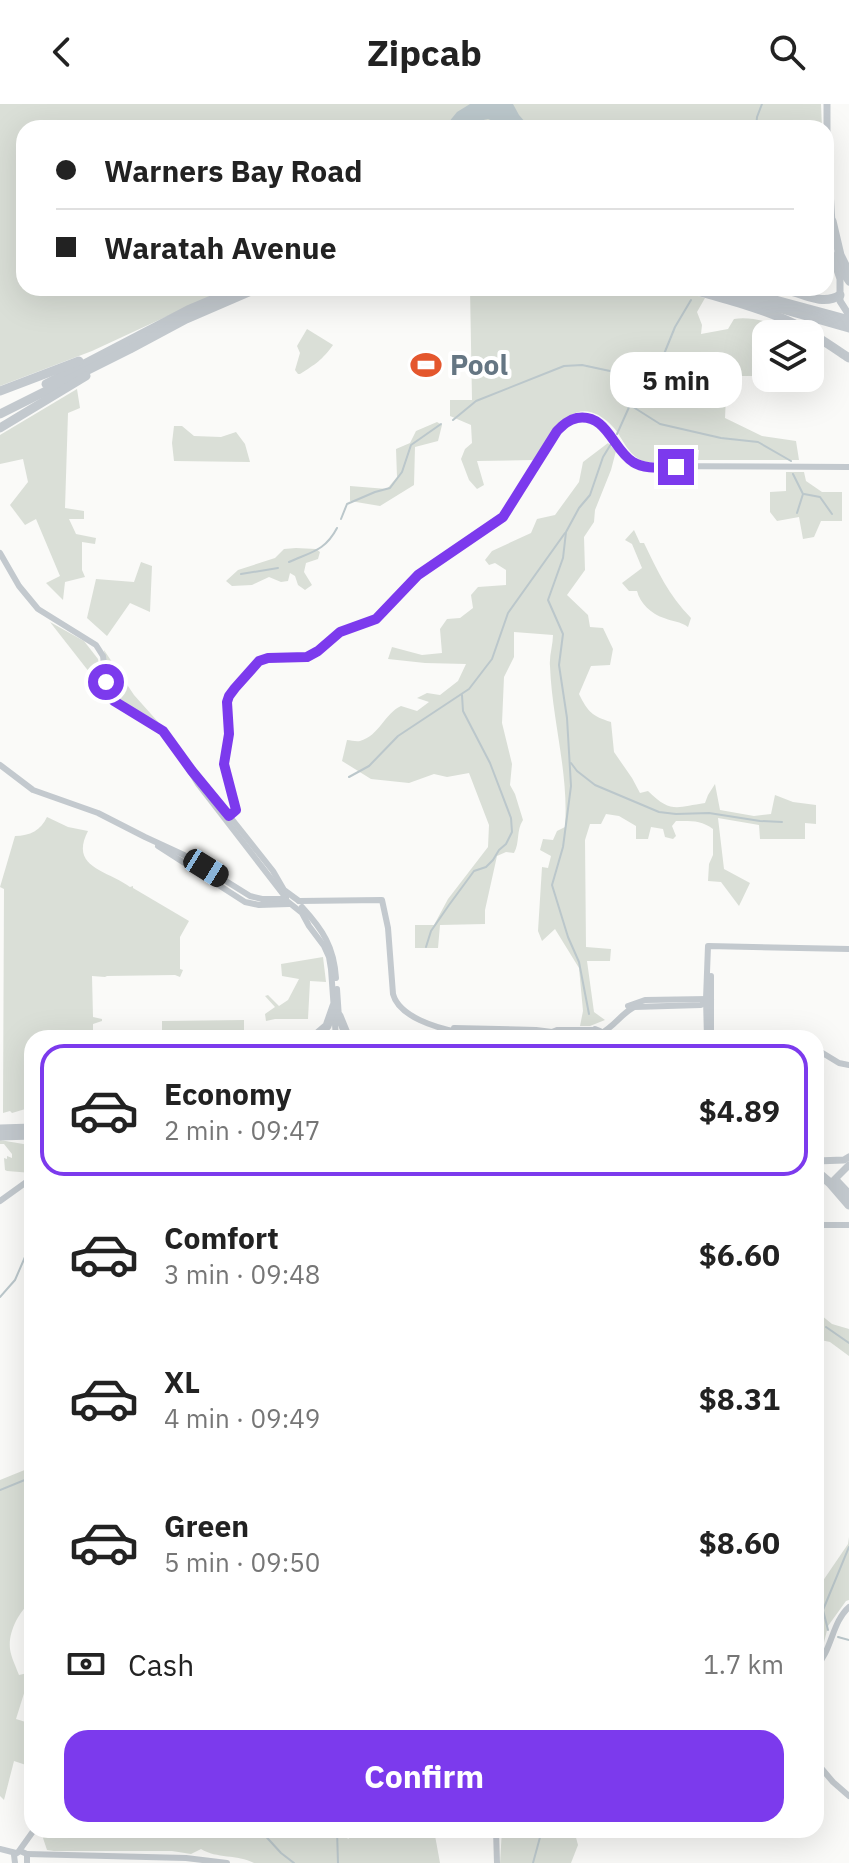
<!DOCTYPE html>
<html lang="en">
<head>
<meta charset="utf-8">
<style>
	body { margin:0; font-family:"IBM Plex Sans",sans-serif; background:#f2f2f2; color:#222; height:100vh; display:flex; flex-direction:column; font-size:30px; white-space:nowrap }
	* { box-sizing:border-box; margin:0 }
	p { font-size:26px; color:#767676 }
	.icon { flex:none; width:44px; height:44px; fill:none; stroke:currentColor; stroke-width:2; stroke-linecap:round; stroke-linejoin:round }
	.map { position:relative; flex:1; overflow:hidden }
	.sheet { position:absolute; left:24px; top:926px; width:800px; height:808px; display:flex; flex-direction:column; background:#fff; border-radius:24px; box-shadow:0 8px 32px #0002 }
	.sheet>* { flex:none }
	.guide { position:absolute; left:16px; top:16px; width:818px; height:176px; border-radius:24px; box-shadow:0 8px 32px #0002; display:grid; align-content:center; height:176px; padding:0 40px; background:#fff }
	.controls { position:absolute; left:752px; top:216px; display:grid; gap:16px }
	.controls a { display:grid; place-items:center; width:72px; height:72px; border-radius:16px; background:#fff; box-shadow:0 8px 32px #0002; font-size:40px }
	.end { position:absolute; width:36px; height:36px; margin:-18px; border:10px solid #7c3aed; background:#fff; box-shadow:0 0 0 4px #fff }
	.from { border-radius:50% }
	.bubble { position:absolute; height:56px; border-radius:24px; background:#fff; box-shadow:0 8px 32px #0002; font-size:26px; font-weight:800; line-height:56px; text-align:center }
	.car { position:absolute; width:24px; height:48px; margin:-24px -12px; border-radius:10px; box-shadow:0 0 6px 2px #0007; background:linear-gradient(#222 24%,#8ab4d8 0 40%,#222 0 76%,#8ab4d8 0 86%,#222 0) }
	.guide b { display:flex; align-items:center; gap:28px; height:76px; font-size:30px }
	.guide b+b { border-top:2px solid #e0e0e0 }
	.guide i { width:20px; height:20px; background:#222 }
	ul { padding:14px 0 0; list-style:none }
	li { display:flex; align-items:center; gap:24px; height:132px; margin:0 16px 12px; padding:0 24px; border:4px solid transparent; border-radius:24px }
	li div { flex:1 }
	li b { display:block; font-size:30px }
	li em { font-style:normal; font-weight:800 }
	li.active { border-color:#7c3aed }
	li>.icon { width:72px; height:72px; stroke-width:1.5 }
	.pay { display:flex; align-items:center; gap:20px; height:88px; padding:0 40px; font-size:30px }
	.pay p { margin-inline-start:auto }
	.cta { display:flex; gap:16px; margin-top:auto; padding:16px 40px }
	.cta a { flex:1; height:92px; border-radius:24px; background:#7c3aed; color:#fff; font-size:32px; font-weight:800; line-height:92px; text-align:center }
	header { display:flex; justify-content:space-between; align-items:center; height:104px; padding:0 40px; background:#fff; font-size:36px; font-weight:800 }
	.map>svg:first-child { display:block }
	.green { fill:#dadfd7 }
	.water { fill:#bbc7cb }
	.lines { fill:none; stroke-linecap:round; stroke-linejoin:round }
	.stream { stroke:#bbc7cb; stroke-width:2 }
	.secondary { stroke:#c3c9ce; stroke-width:6 }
	.primary { stroke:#c3c9ce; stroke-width:7 }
	.highway { stroke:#c3c9ce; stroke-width:9 }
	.route { stroke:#7c3aed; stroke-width:10 }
	.labels { text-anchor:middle; stroke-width:8; stroke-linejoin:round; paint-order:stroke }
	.poi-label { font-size:28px; font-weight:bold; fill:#657683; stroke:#fff; text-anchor:start }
</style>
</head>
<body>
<header><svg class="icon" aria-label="back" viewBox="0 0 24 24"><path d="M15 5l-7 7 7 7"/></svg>Zipcab<svg class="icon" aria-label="search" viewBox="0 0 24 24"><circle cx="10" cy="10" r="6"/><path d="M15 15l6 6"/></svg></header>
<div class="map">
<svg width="849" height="1759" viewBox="0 0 849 1759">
	<rect width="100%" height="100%" fill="#fafaf8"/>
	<g class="green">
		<polygon points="0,0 821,0 822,24 24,24 24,184 228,184 92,247 0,282"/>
		<path d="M470,184H670L705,194L697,208L702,221L701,230L728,225L734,215C754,212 777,220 795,230H766V272H727L725,314L762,332L796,337L799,356H698L699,346L688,344L687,357C676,357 653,360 643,357C628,351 623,335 614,324C576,283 554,327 534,356L477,357L484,381L477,385L469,376L461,355L465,345L472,339L471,321L450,312V296H472Z"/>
		<path d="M307,225L333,241C322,256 316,260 300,270H298L295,266L300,249L297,242Z"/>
		<polygon points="77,285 80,304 68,309 65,404 84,407 84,415 69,415 76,430 96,434 95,440 82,438 82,466 85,473 65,478 63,496 46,479 60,472 36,415 25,421 10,401 28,378 23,355 0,360 0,331"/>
		<polygon points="437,318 442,321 438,337 415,343 414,381 380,402 350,397 350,382 387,385 397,373 396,345 410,339 416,327"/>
		<polygon points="174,322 182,322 194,332 221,333 236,328 245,340 250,358 174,357 172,339"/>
		<path d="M608,339L616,347L611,366L595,406L594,418L584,433L585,466L567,491L588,511L590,523L603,524L613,545L610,561L591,562L579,590C588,608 592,612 611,618L614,648L632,674L640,689L648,687C671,710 677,703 705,699L708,691L715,680L720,706L754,712L771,710L775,691L793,698L816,701V720L805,719V735H760L759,721L718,714L724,765L750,779L739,802L721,778L708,777L709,760L713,751V725C701,716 691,717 676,717L672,722L676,732L673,735L665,733L663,725L651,723L648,735H636V722L619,712L606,710L601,720H590L585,736L586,843L611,845L610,857H587L594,908L605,916L590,922H580L583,907L579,864L555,825L542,837L538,827L542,763L548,764L551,752L540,746L543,735L553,736L557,727L565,723C569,669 552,616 550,562C549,552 553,541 553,531L514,528V553L504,573L502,619L512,660L510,681L515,690L523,716C516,726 520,739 514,749L506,748L497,752L485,806V820L440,821L438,844H415V821H434L448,795L488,743L489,721L469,669L447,673L434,670L409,679L371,675L342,657L347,636C351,636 356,638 360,637C379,632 385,609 401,602L417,607L429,598L417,594L427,589L440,591L458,577L466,560L425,559L388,555L392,543L422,551L442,549L440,525L447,515L460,514L473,504L471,491L478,483L506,481V466L495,459L489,461L485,456L492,447L531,429L537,415L555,411L579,378L583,358Z"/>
		<polygon points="786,368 804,368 806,377 822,388 842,388 842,417 821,417 814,433 803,435 799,413 777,417 770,408 770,388 786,387"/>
		<path d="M634,426L640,439H644C657,466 669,492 691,514L688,523C680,517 673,518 664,514C651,510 640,499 637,487H629L622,479L642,464L632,440L625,436Z"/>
		<polygon points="296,444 316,445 320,448 318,455 306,459 304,468 312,481 305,486 298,481 295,472 290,469 288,477 281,478 269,473 252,481 232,482 226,477 238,466 275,454 284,445"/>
		<polygon points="141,458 152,462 150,508 130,499 107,532 87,514 96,475 134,478"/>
		<polygon points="50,518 84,537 98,555 104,587"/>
		<path d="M104,546L134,591L159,619C145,609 124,605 113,591C105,580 106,559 104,546Z"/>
		<path d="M47,713L68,723L88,727C69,764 107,766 130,783L133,782V784L189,817L180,833V865L183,866L180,873L175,871L107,872L105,873L92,872L93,913L102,915V917L93,920V934H32V1003L12,1009L10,1007L3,1009L4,785L0,783L15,732C30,732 41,726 47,713Z"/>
		<polygon points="323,853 326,878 310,877 308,915 275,915 266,917 265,910 275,903 265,892 268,891 279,902 288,896 299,875 282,872 281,860"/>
		<polygon points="244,916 244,934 162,934 162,917"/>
		<polygon points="0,1036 29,1041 27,1038 32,1037 32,1069 7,1067 5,1066 4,1054 7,1055 7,1052 12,1054 12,1050 4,1040 0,1040"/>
		<polygon points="816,1207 832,1220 849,1225 849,1252 830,1238 816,1235"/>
		<path d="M32,1363V1497C19,1507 8,1528 10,1545C11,1553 16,1563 19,1571L32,1568V1581L29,1583H26L16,1615L32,1620V1632L28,1638L32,1641V1663L14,1657L4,1696L0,1692V1376Z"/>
		<polygon points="849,1433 849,1496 846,1497 828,1522 821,1551 816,1547 816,1487 848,1440"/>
		<path d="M46,1726H351L343,1727L348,1735L357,1727L362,1726H434L440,1759H254C237,1750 217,1755 201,1745L191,1750L172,1747H54L47,1746L43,1734Z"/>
		<polygon points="502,1726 574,1726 578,1741 571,1759 500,1759"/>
	</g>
	<polygon class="water" points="470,0 513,0 519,11 526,19 526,24 493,24 493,17 488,15 479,17 475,24 444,24 457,8"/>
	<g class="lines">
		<g class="stream">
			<polyline points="756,24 757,13 762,0"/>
			<polyline points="630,301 660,320 721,334 758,338 791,357"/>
			<polyline points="453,316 476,297 564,262 582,261 610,267 623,268 642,261 658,261"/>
			<polyline points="617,330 630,301 640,292 662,255 675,223 691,196"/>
			<polyline points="793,370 803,390 797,409"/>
			<polyline points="804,390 820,393 832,410"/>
			<polyline points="341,415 347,400 375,388 390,384 402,368 411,341 441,320"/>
			<path d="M289,458C311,448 325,447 337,424"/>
			<polyline points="241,470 278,464"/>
			<polyline points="571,659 577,667 595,681 659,708 676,710 709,709 760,717 782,718"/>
			<polyline points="349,673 369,662 398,632 469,585 492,555 508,509 565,429"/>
			<polyline points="426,843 431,827 449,801 474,767 486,763 493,756 499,746 506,740 512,728 511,714 490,659 463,607 462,591"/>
			<polyline points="589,910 579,858 568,833 552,781 563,743 571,682 567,614 559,561 563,530 548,496 563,454 566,428 579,404 590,391 603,353 611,340"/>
			<polyline points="0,1193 15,1176 25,1153"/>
			<polyline points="826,1223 849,1239"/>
			<polyline points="0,1386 32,1373"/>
			<polyline points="828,1526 823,1506 849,1443"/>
			<polyline points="838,1533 849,1536"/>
			<polyline points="260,1726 281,1749 294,1759"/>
			<polyline points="337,1726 338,1759"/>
			<polyline points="533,1759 542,1726"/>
		</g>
		<g class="secondary">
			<polyline points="0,449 19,482 38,505 96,541 103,552 107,584 110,593 119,601 156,622 171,636 198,680 286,794"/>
			<polyline points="0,661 33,686 98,709 145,733 184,751 250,792 262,795 286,795"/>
			<polyline points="231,714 273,767 284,786 299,797"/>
			<path d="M226,715L236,706L224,660L229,630L227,598L229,592L235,584L259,557L268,554L307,553L318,547L340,528L376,515L418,471L503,413L557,327C596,282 613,352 641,362L849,363"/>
			<polyline points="158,742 245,798 259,801 289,800"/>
			<polyline points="287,797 302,809 309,822 324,842 329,853 331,865 336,934"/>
			<path d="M299,797L382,796L388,824L393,890C399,913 437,924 458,928"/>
			<path d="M302,803C323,826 334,843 336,874"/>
			<polyline points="337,885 339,914"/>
			<polyline points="628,902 645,896 708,895"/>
			<polyline points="454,924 536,926 552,928 557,926 561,928 562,934"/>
			<polygon points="595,925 600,927 598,931 593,930"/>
			<polyline points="559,926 593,926"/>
			<path d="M600,930C614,923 621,910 634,903L701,901L711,895"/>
			<polyline points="711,933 711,872"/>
			<polyline points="462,934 463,930"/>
			<polyline points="707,934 706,895 708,842 849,845"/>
			<polyline points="816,945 839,959 849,961"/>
			<polyline points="0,1097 32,1074"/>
			<polyline points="816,1121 849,1121"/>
			<path d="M816,1563C832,1546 832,1518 849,1503"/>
			<polyline points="816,1658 833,1678 849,1692"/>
			<polyline points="496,1726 497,1759"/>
			<polyline points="0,1745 16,1749"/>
			<polyline points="19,1747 34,1726"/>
			<polyline points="27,1750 186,1754 227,1759"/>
			<polyline points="15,1759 14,1751 20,1747 27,1750 27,1759"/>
		</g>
		<g class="primary">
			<polyline points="827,0 827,39 832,119"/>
			<polyline points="829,115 829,142 840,175 840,197 849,211"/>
			<polyline points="837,151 842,168 849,178"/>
			<polyline points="816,1057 844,1056 849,1053"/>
			<polyline points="831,1079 849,1061"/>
		</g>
		<g class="highway">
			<polyline points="832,117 840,151 849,169"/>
			<path d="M686,184C723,194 761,204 795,220C814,230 831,242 849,254"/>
			<polyline points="731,184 849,216"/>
			<path d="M781,184C800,188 822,203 840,191"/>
			<polyline points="725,189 849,224"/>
			<polyline points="46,280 188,206 240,184"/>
			<polyline points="0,287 79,257"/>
			<polyline points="0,310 130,245 186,215 258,184"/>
			<polyline points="0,324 86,272"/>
			<polyline points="339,912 348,934"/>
			<polyline points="313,934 327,922 334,902"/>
			<polyline points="0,1025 32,1024"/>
			<polyline points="0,1032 32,1031"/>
			<polyline points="816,1067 830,1079 849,1101"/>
			<polyline points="837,1078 849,1091"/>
		</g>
	</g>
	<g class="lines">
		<path class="route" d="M106,578L108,589L114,597L163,627L192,667L229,712L236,706L224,660L229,630L227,598L229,592L235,584L259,557L268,554L307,553L318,547L340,528L376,515L418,471L503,413L557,327C563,321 568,316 577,314C607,309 613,346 633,358C645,366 663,363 676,363"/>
	</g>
	<defs>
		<g id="stadium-bare" transform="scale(2.4)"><path d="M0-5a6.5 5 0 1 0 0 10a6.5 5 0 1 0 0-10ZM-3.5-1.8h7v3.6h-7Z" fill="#e4572e" stroke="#fff" stroke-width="2.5" paint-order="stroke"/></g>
	</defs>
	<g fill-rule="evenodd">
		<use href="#stadium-bare" x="426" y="261"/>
	</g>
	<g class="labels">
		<g class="poi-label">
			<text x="450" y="271">Pool</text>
		</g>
	</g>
</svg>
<div class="controls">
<a><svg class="icon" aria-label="layers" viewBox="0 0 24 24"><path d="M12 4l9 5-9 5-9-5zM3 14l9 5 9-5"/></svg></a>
</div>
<i class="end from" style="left:106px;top:578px"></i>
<i class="end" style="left:676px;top:363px"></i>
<div class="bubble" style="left:610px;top:248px;width:132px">5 min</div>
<i class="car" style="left:206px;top:764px;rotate:122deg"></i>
<div class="guide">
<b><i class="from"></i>Warners Bay Road</b>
<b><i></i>Waratah Avenue</b>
</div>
<section class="sheet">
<ul>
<li class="active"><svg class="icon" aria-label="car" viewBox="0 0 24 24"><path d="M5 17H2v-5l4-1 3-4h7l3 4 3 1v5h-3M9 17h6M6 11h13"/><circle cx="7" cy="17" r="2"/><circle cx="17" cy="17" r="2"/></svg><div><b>Economy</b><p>2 min · 09:47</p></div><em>$4.89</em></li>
<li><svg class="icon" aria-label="car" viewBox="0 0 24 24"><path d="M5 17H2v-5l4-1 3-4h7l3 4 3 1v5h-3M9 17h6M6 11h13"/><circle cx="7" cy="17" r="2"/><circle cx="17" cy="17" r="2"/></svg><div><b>Comfort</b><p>3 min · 09:48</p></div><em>$6.60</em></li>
<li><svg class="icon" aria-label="car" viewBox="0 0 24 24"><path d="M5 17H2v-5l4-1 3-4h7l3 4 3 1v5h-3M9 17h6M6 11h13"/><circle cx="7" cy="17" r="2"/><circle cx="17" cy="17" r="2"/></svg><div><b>XL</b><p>4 min · 09:49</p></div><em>$8.31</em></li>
<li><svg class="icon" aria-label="car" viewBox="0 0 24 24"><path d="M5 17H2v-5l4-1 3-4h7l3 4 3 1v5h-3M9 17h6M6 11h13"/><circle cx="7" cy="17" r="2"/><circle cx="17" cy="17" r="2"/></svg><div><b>Green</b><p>5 min · 09:50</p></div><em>$8.60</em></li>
</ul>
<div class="pay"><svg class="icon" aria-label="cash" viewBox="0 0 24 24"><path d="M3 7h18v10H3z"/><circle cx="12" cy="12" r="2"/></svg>Cash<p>1.7 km</p></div>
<div class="cta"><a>Confirm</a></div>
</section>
</div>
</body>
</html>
